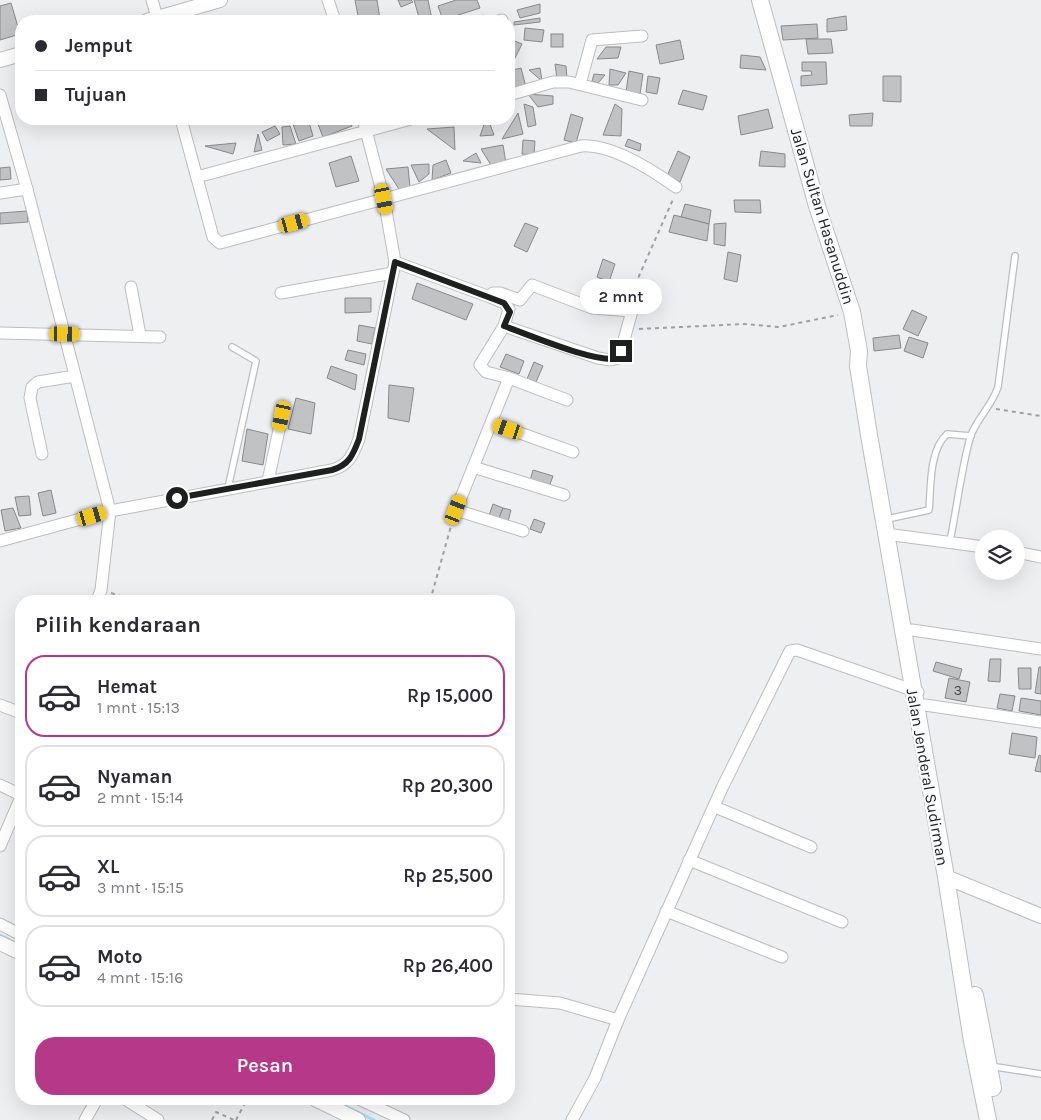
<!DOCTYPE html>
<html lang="id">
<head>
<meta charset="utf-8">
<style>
	body { margin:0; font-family:Karla,sans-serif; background:#f7f7f7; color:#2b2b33; height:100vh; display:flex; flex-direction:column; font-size:19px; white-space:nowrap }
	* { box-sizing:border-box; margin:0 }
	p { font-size:16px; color:#7c7c81 }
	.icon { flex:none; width:28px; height:28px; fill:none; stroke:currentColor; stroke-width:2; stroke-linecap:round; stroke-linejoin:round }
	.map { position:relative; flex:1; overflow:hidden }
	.drawer { position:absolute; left:15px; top:595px; width:500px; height:510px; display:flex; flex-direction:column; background:#fff; border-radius:20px; box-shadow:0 5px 20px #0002 }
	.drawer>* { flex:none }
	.hud { position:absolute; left:15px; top:15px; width:500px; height:110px; border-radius:20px; box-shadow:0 5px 20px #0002; display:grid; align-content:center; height:110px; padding:0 20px; background:#fff }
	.buttons { position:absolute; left:975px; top:530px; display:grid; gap:10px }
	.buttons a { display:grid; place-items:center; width:50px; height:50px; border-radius:50%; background:#fff; box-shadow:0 5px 20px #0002; font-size:25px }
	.end { position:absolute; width:22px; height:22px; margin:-11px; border:6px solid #1e1f1f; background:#fff; box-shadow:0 0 0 2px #fff }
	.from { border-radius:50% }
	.bubble { position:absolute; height:35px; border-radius:18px; background:#fff; box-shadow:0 5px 20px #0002; font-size:16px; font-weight:600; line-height:35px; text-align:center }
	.car { position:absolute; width:15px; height:30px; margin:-15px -8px; border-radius:6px; box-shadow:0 0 4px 1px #0007; background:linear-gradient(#f5c518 24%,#345 0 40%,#f5c518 0 76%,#345 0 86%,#f5c518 0) }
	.hud b { display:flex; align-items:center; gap:18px; height:48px; font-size:19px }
	.hud b+b { border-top:1px solid #e1e1e2 }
	.hud i { width:12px; height:12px; background:#2b2b33 }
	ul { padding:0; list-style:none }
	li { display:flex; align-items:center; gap:15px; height:82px; margin:0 10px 8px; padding:0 10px; border:2px solid #e1e1e2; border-radius:20px }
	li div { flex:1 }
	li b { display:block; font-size:19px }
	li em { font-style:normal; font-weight:600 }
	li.current { border-color:#b63989 }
	li>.icon { width:45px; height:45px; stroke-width:1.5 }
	h2 { padding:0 20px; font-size:22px; line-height:60px }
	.button { display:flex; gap:10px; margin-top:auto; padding:10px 20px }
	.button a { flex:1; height:58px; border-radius:20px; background:#b63989; color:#fff; font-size:20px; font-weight:600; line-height:58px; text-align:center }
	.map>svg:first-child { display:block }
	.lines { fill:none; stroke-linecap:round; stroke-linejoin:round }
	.stream { stroke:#a0e1fc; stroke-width:3 }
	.building { fill:#c0c2c3; stroke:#87898a }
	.service-casing { stroke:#bcbdbf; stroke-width:8 }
	.minor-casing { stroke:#bcbdbf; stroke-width:13 }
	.tertiary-casing { stroke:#bcbdbf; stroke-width:16 }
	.secondary-casing { stroke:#bcbdbf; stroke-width:18 }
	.path { stroke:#9fa0a2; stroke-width:2; stroke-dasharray:4 4; stroke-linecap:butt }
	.service { stroke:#fff; stroke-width:5.5 }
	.minor { stroke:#fff; stroke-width:11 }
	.tertiary { stroke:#fff; stroke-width:14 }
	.secondary { stroke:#fff; stroke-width:16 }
	.route { stroke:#1e1f1f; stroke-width:6 }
	.labels { text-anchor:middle; stroke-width:4.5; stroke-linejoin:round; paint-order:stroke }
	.number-label { font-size:14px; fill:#464848 }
	.street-label { font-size:16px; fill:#1e1f1f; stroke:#fbfdfe }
</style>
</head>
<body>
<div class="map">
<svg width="1041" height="1120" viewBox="0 0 1041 1120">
	<rect width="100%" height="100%" fill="#eeeff1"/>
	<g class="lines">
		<g class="stream">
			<polyline points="0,935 21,946"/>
			<polyline points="331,1099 374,1120"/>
		</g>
	</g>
	<g class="building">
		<polygon points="355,0 377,0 380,19 359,21"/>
		<polygon points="398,0 411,0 413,2 401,7"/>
		<polygon points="414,0 428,0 432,19 420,21"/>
		<polygon points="456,0 477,0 480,8 443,20 438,6"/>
		<polygon points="11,3 20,34 0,40 0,6"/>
		<polygon points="540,4 540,13 520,18 517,10"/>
		<polygon points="484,15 485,19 463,21"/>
		<polygon points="846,16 847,30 827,32 827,19"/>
		<polygon points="540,18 540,22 514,25 514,22"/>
		<polygon points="817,24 818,38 783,40 781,26"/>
		<polygon points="525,28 544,30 542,42 524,40"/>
		<rect x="551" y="34" width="12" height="13"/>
		<polygon points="510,39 522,44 515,58"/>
		<polygon points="806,39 831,39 833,53 808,54"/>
		<polygon points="680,40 684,59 660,64 656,45"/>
		<polygon points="606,47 621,47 618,58 597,59"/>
		<polygon points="741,55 760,57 766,70 740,68"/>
		<polygon points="802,62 826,62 827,84 801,86 801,76 812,75 811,71 802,71"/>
		<polygon points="555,64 566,66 567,78 557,79"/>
		<polygon points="521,68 526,87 513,91 509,71"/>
		<polygon points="540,68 542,81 529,70"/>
		<polygon points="610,69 626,73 618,85 609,85"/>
		<polygon points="629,71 643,74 640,94 626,92"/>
		<polygon points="594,74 605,75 598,83 592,81"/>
		<polygon points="648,76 660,78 657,94 646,92"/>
		<polygon points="883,76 901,76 901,102 883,101"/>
		<polygon points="683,90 707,96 703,110 678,104"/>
		<polygon points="528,94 553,96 553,104 538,107"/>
		<polygon points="524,104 533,107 536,125 528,127"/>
		<polygon points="615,104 622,109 621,136 603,135"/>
		<polygon points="768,109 773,128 741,135 738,116"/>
		<polygon points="518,113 523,134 502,139"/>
		<polygon points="873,113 872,126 850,126 849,115"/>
		<polygon points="571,114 583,118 576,143 564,140"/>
		<polygon points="308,119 313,136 299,141 293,124"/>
		<polygon points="316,119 350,119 352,126 323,137"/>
		<polygon points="486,119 488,119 494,135 480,136"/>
		<polygon points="275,126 280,134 267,141 262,132"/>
		<polygon points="290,126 296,144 283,145 282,127"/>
		<polygon points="454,127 455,150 427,129"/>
		<polygon points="258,134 262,150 254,152"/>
		<polygon points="628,139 641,144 640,151 625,146"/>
		<polygon points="523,140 535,141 534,155 522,154"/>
		<polygon points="236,143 233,154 205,146"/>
		<polygon points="503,145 506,163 491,165 481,149"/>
		<polygon points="678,151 690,157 680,182 667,176"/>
		<polygon points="761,151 785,154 785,167 759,166"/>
		<polygon points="476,153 481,163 463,161"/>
		<polygon points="351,156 359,181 336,187 329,163"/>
		<polygon points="446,160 451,173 432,180 433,165"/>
		<polygon points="429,164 429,174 419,182 411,165"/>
		<polygon points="10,167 11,179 0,180 0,168"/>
		<polygon points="408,167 410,187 399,189 386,169"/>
		<polygon points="734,200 760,200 761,213 735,212"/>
		<polygon points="685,204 711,210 709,224 681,217"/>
		<polygon points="27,211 28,222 0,224 0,213"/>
		<polygon points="674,215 709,224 707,241 669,232"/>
		<polygon points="525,223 538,228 527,252 514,246"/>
		<polygon points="726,223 725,246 714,244 714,224"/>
		<polygon points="728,252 741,255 737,282 724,279"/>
		<polygon points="603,259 615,264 609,282 597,277"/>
		<polygon points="417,283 473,304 466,320 412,299"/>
		<polygon points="345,298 371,298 371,312 345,313"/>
		<polygon points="912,310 927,317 918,336 903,329"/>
		<polygon points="359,325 375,328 372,344 357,341"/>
		<polygon points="899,335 901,348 874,351 873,338"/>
		<polygon points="909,337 928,343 923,358 904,351"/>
		<polygon points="348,350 366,354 364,365 345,360"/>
		<polygon points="506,354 524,361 519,374 500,367"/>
		<polygon points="534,362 543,366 536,382 527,379"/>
		<polygon points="331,366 357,375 355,390 327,378"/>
		<polygon points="389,385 414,388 409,422 388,418"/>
		<polygon points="296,398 315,403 311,434 288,429"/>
		<polygon points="247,429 268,434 263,465 242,461"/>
		<polygon points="533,470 553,476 549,487 530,481"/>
		<polygon points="51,490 56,513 43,516 38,493"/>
		<polygon points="29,496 31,515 19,516 15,497"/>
		<polygon points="493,504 503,508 498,521 488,518"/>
		<polygon points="13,508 21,528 5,531 1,510"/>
		<polygon points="503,508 511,510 507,525 498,521"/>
		<polygon points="534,519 545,523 541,533 530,529"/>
		<polygon points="990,659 1001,659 1000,682 988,681"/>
		<polygon points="936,662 962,669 959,679 933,671"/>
		<polygon points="1039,667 1041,667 1041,694 1035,693"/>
		<polygon points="1018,668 1031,668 1031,689 1019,689"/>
		<polygon points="949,678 970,682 966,702 945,698"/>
		<polygon points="1000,694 1015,696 1012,711 997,708"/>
		<polygon points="1021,698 1041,701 1041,715 1019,711"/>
		<polygon points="1012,733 1037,737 1035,758 1009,754"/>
		<polygon points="1039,755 1041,756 1041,772 1035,771"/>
	</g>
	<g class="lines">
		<g class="service-casing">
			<g id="service">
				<polyline points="228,488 256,361 232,347"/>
				<path d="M892,518L929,510C931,487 929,450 947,434L971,436"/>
				<path d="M950,541C957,507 961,471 970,438C976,419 992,406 998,387L1015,256"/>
				<polyline points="990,1066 1041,1074"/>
			</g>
		</g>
		<g class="minor-casing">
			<g id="minor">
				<polyline points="152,0 158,21"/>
				<polyline points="328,0 335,21"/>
				<polyline points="498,21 502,20"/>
				<polyline points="580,84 592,40 642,36"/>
				<polyline points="0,95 27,189 110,511 101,590 97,601"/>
				<polyline points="509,95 553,82 569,82 642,100"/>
				<path d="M181,119L213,237L220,243L581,146C611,143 652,170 676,187"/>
				<polyline points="197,177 411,119"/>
				<polyline points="0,193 27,189"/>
				<polyline points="395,262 490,297 504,303 509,309 504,326 480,365 486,372 509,378 456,510 523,531"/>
				<polyline points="131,287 140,335"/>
				<polyline points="281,293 393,273"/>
				<polyline points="493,293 500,293 520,300 532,285 592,308 632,311 619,358 610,360 598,358 504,326"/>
				<polyline points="0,333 160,337"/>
				<polyline points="509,378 567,400"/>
				<polyline points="492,423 573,452"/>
				<polyline points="42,454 30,398 32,387 38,382 75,376"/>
				<polyline points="473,467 564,495"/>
				<polyline points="268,481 282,416"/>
				<polyline points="886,534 984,547"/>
				<path d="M0,541L110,511L332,470C349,465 353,455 359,439L395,262L384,199L363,119"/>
				<polyline points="1016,552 1041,557"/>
				<polyline points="912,630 1041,649"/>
				<polyline points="0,705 21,713"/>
				<polyline points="925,705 1041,722"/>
				<polyline points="0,785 21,795"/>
				<polyline points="715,807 811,847"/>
				<polyline points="0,846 21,797"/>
				<polyline points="689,860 842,922"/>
				<polyline points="666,911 782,957"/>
				<polyline points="0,924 21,935"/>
				<polyline points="509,999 560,1003 618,1020"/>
				<polyline points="125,1099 158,1120"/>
				<polyline points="359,1099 404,1120"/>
				<polyline points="85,1120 97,1099"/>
				<polyline points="572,1120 595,1078 618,1020 722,788 790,651 797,650 918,692"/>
			</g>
		</g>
		<g class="tertiary-casing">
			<g id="tertiary">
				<polyline points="147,21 220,0"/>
				<polyline points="0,60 21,54"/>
				<polyline points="946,877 1041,916"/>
				<polyline points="0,943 21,953"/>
				<polyline points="315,1099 358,1120"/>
			</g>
		</g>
		<g class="secondary-casing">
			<g id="secondary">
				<polyline points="760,0 817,206 852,312 859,351 858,366 869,435 946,877 972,1041 988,1120"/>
				<polyline points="975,995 993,1088"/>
			</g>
		</g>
		<g class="path">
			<polyline points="634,301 639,276 674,197"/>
			<polyline points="639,329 744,324 779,327 838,315"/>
			<polyline points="996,409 1041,416"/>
			<polyline points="111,593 137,601"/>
			<polyline points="430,601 453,519"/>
			<polyline points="212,1120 216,1112 234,1120"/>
			<polyline points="236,1120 247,1099"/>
		</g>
		<use href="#service" class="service"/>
		<use href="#minor" class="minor"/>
		<use href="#tertiary" class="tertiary"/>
		<use href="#secondary" class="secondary"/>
	</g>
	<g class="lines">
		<path class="route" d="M177,498L332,470C349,465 353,455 359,439L395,262L504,303L510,312L504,326C527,334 599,365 619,358L621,351"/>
	</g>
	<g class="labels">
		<g class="number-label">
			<text x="958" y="695">3</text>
		</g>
		<g class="street-label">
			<text transform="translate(823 216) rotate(73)" y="6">Jalan Sultan Hasanuddin</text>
			<text transform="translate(928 777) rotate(80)" y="6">Jalan Jenderal Sudirman</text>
		</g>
	</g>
</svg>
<div class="buttons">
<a><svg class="icon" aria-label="layers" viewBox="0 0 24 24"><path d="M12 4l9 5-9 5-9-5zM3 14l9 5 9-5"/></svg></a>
</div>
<i class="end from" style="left:177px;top:498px"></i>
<i class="end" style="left:621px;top:351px"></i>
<div class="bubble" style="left:580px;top:279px;width:82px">2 mnt</div>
<i class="car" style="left:384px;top:199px;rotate:169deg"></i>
<i class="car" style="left:294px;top:223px;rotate:75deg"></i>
<i class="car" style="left:65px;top:334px;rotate:91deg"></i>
<i class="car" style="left:282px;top:416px;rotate:192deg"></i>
<i class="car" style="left:508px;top:429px;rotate:289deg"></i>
<i class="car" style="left:456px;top:510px;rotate:21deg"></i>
<i class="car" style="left:92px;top:516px;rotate:74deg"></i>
<div class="hud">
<b><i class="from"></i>Jemput</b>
<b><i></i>Tujuan</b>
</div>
<section class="drawer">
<h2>Pilih kendaraan</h2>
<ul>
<li class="current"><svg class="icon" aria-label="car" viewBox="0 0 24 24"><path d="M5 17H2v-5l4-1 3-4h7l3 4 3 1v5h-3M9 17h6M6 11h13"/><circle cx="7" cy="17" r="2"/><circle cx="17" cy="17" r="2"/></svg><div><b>Hemat</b><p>1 mnt · 15:13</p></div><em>Rp 15,000</em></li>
<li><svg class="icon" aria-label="car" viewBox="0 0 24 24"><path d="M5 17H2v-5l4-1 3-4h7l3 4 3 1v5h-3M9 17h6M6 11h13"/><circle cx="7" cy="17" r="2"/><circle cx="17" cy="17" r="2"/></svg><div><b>Nyaman</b><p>2 mnt · 15:14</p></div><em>Rp 20,300</em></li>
<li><svg class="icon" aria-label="car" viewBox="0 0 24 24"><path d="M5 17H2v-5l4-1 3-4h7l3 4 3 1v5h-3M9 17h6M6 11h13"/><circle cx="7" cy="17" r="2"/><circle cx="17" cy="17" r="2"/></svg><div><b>XL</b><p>3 mnt · 15:15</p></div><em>Rp 25,500</em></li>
<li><svg class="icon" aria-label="car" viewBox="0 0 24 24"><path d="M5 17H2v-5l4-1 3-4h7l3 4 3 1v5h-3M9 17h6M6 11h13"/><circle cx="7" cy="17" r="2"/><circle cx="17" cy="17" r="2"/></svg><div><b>Moto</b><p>4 mnt · 15:16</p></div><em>Rp 26,400</em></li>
</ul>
<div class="button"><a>Pesan</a></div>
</section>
</div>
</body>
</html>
